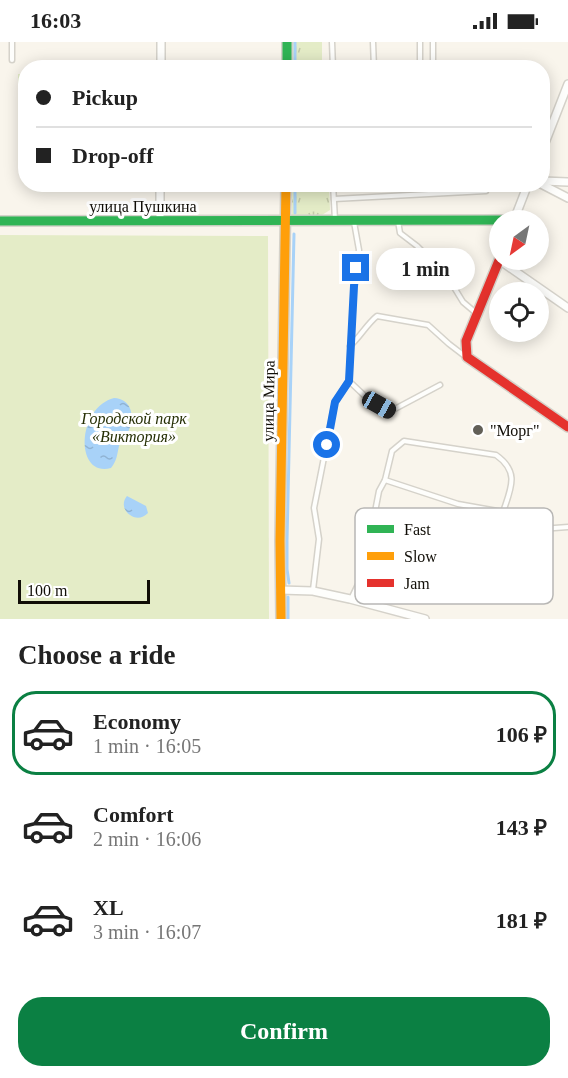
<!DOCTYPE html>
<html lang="en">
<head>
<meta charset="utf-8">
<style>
	body { margin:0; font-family:"Times New Roman",serif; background:#f2f2f2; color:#222; height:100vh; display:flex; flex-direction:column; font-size:22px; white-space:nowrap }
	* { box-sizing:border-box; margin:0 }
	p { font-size:20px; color:#767676 }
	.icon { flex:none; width:33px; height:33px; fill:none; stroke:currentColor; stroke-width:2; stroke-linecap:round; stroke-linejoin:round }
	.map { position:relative; height:577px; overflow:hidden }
	.drawer { display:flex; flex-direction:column; background:#fff; flex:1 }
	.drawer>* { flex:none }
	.hud { position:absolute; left:18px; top:18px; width:532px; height:132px; border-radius:24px; box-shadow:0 3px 15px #0003; display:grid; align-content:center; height:132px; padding:0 18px; background:#fff }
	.needle { width:39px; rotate:213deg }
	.fabs { position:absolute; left:489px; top:168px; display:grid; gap:12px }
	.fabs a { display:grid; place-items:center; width:60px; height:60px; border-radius:50%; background:#fff; box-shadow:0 3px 15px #0003; font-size:30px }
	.scale { position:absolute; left:18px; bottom:15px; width:132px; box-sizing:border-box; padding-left:6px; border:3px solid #110e07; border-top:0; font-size:16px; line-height:21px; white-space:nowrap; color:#110e07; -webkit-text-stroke:4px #fff; paint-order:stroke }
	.end { position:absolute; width:27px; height:27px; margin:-14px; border:8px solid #1a73e8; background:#fff; box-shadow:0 0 0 3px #fff }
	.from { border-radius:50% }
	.bubble { position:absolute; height:42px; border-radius:21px; background:#fff; box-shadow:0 3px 15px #0003; font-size:20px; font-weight:800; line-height:42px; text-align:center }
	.car { position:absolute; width:18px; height:36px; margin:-18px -9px; border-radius:8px; box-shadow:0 0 4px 2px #0007; background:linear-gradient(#222 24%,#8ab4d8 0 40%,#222 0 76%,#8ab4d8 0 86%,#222 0) }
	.hud b { display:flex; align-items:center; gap:21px; height:57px; font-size:22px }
	.hud b+b { border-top:2px solid #e0e0e0 }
	.hud i { width:15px; height:15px; background:#222 }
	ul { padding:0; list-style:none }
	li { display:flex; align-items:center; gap:18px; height:84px; margin:0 12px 9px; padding:0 6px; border:3px solid transparent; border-radius:24px }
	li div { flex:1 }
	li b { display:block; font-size:22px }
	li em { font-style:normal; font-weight:800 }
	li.active { border-color:#0b8043 }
	li>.icon { width:54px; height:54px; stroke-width:1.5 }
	h2 { padding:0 18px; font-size:27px; line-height:72px }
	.primary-button { display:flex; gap:12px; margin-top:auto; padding:12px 18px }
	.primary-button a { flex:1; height:69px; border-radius:24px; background:#0b8043; color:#fff; font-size:24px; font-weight:800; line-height:69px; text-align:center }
	.status { display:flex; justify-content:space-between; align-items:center; height:42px; padding:0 30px; background:#fff; direction:ltr }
	.status svg { height:16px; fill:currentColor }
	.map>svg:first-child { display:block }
	.grass { fill:url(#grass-tufts) }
	.green { fill:#e4ecc7 }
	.water { fill:url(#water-ripples) }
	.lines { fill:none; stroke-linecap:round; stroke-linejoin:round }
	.stream { stroke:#a8d2f8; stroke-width:3 }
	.lane-casing { stroke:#d5d2ca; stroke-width:7 }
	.street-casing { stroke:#d5d2ca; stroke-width:10 }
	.fast-casing { stroke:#d5d2ca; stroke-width:12 }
	.slow-casing { stroke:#d5d2ca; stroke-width:12 }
	.jam-casing { stroke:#d5d2ca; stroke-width:12 }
	.lane { stroke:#fefefc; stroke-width:4 }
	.street { stroke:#fefefc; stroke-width:7 }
	.fast { stroke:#30b455; stroke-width:9 }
	.slow { stroke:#ff9f0a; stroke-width:9 }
	.jam { stroke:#e5322d; stroke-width:9 }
	.route { stroke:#1a73e8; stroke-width:8 }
	.poi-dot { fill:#625f57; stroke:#fff; stroke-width:2 }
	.labels { text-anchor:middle; stroke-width:6; stroke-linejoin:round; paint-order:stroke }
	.street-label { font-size:16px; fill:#110e07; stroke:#fff }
	.park-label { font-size:16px; font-style:italic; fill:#262f05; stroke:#fff }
	.poi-label { font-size:16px; fill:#110e07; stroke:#fff; text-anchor:start }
	.key { fill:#fff; stroke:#b8b7b5; stroke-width:1.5 }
	.key-label { font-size:16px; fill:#110e07 }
</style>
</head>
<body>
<div class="status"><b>16:03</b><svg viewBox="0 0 49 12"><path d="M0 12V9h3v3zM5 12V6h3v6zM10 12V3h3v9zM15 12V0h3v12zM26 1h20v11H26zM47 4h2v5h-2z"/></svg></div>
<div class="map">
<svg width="568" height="577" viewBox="0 0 568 577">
	<defs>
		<pattern id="grass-tufts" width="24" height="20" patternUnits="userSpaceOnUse" patternTransform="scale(1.5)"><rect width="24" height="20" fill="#e4ecc7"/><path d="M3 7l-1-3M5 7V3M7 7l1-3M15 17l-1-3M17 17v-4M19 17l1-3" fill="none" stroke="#c3c9a9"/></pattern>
		<pattern id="water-ripples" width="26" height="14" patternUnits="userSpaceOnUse" patternTransform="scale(1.5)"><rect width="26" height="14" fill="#a8d2f8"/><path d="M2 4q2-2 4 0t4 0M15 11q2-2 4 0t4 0" fill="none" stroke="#90b3d3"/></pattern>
	</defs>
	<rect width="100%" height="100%" fill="#f9f5ec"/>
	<g class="grass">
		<rect x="293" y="0" width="29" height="25"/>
		<polygon points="292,143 329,143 330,168 322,173 292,174"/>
	</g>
	<g class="green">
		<rect x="18" y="32" width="7" height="54"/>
		<polygon points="0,193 268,194 269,577 0,577"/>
	</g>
	<g class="water">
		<path d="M114,356C131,357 135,373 129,388C126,393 121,398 119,404C117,413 117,418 111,426C75,436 76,366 114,356Z"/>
		<path d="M127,454L146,464L148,471C136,484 116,467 127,454Z"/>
	</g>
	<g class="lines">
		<g class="stream">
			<polyline points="295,24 295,0"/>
			<polyline points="295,142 295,171"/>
			<polyline points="289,541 287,527 287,499 294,192"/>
			<polyline points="288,577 288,555"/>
		</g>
		<g class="lane-casing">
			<g id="lane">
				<polyline points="12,0 12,18"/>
				<polyline points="332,0 333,26"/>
				<polyline points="373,0 374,26"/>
				<polyline points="420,0 420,26"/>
				<polyline points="433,26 433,0"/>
				<polyline points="333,142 335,178"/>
				<polyline points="334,157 486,149 487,142"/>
				<polyline points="398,179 400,191 417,204 437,224 452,242 463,260 476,271"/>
				<path d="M350,304C360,295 367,282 377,274L428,283L449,302L466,315"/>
				<polyline points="349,339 367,356 391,369 440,343"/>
				<polyline points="385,438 458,462 503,470"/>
				<polyline points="313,548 319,497 314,466 335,360 349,339 354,244 359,208 354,180"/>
				<path d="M351,557L363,532L379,449L385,438L392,409L404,399L496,413C520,430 511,446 503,470L514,489L568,485"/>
			</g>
		</g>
		<g class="street-casing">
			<g id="street">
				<polyline points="161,0 161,26"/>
				<polyline points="543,106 568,42"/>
				<polyline points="543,139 568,140"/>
				<polyline points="541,142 568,156"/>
				<polyline points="514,178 528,142"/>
				<polyline points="160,179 160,142"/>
				<polyline points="499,218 568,266"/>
				<polyline points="280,548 313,549 350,557 425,577"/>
			</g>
		</g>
		<g class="fast-casing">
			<g id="fast">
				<polyline points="287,0 287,26"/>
				<polyline points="0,179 514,178"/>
			</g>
		</g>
		<g class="slow-casing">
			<polyline id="slow" points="281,577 280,499 286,142"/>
		</g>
		<g class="jam-casing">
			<polyline id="jam" points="500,216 466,299 467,315 568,385"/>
		</g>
		<use href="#lane" class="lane"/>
		<use href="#street" class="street"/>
		<use href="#fast" class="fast"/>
		<use href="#slow" class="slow"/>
		<use href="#jam" class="jam"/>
	</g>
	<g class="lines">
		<polyline class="route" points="327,403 335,360 349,339 354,244 356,226"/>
	</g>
	<circle class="poi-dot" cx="478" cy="388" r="6"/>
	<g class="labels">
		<g class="street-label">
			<text x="143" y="170">улица Пушкина</text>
			<text transform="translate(268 359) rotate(-89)" y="6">улица Мира</text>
		</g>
		<g class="park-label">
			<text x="134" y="382">Городской парк<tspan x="134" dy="18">«Виктория»</tspan></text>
		</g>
		<g class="poi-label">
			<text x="490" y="394">"Морг"</text>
		</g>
	</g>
	<rect x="355" y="466" width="198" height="96" rx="9" class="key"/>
	<rect x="367" y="483" width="27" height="8" fill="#30b455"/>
	<rect x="367" y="510" width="27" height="8" fill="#ff9f0a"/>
	<rect x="367" y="537" width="27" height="8" fill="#e5322d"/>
	<g class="key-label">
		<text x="404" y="493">Fast</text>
		<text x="404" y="520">Slow</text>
		<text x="404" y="547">Jam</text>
	</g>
</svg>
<div class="fabs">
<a><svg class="needle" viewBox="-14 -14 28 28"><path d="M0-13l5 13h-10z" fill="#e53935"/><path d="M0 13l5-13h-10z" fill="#767676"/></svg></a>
<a><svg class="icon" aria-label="locate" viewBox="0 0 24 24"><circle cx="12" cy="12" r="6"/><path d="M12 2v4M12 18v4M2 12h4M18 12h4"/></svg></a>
</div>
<div class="scale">100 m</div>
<i class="end from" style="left:327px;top:403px"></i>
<i class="end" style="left:356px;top:226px"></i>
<div class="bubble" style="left:376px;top:206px;width:99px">1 min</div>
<i class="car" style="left:379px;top:363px;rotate:119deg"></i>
<div class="hud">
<b><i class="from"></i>Pickup</b>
<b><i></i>Drop-off</b>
</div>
</div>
<section class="drawer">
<h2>Choose a ride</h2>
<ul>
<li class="active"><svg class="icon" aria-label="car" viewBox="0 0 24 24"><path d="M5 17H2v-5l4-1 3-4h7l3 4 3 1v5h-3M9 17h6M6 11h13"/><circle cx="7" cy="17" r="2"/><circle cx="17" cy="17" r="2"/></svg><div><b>Economy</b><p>1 min · 16:05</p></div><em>106 ₽</em></li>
<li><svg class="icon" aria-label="car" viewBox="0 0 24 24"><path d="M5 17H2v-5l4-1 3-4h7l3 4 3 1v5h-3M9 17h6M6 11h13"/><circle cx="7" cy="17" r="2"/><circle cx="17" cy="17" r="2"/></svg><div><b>Comfort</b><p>2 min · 16:06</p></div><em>143 ₽</em></li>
<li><svg class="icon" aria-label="car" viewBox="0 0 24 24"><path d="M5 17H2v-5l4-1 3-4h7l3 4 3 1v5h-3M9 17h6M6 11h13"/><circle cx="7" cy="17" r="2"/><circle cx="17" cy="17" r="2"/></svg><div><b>XL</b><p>3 min · 16:07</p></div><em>181 ₽</em></li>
</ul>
<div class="primary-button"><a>Confirm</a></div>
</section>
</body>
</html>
